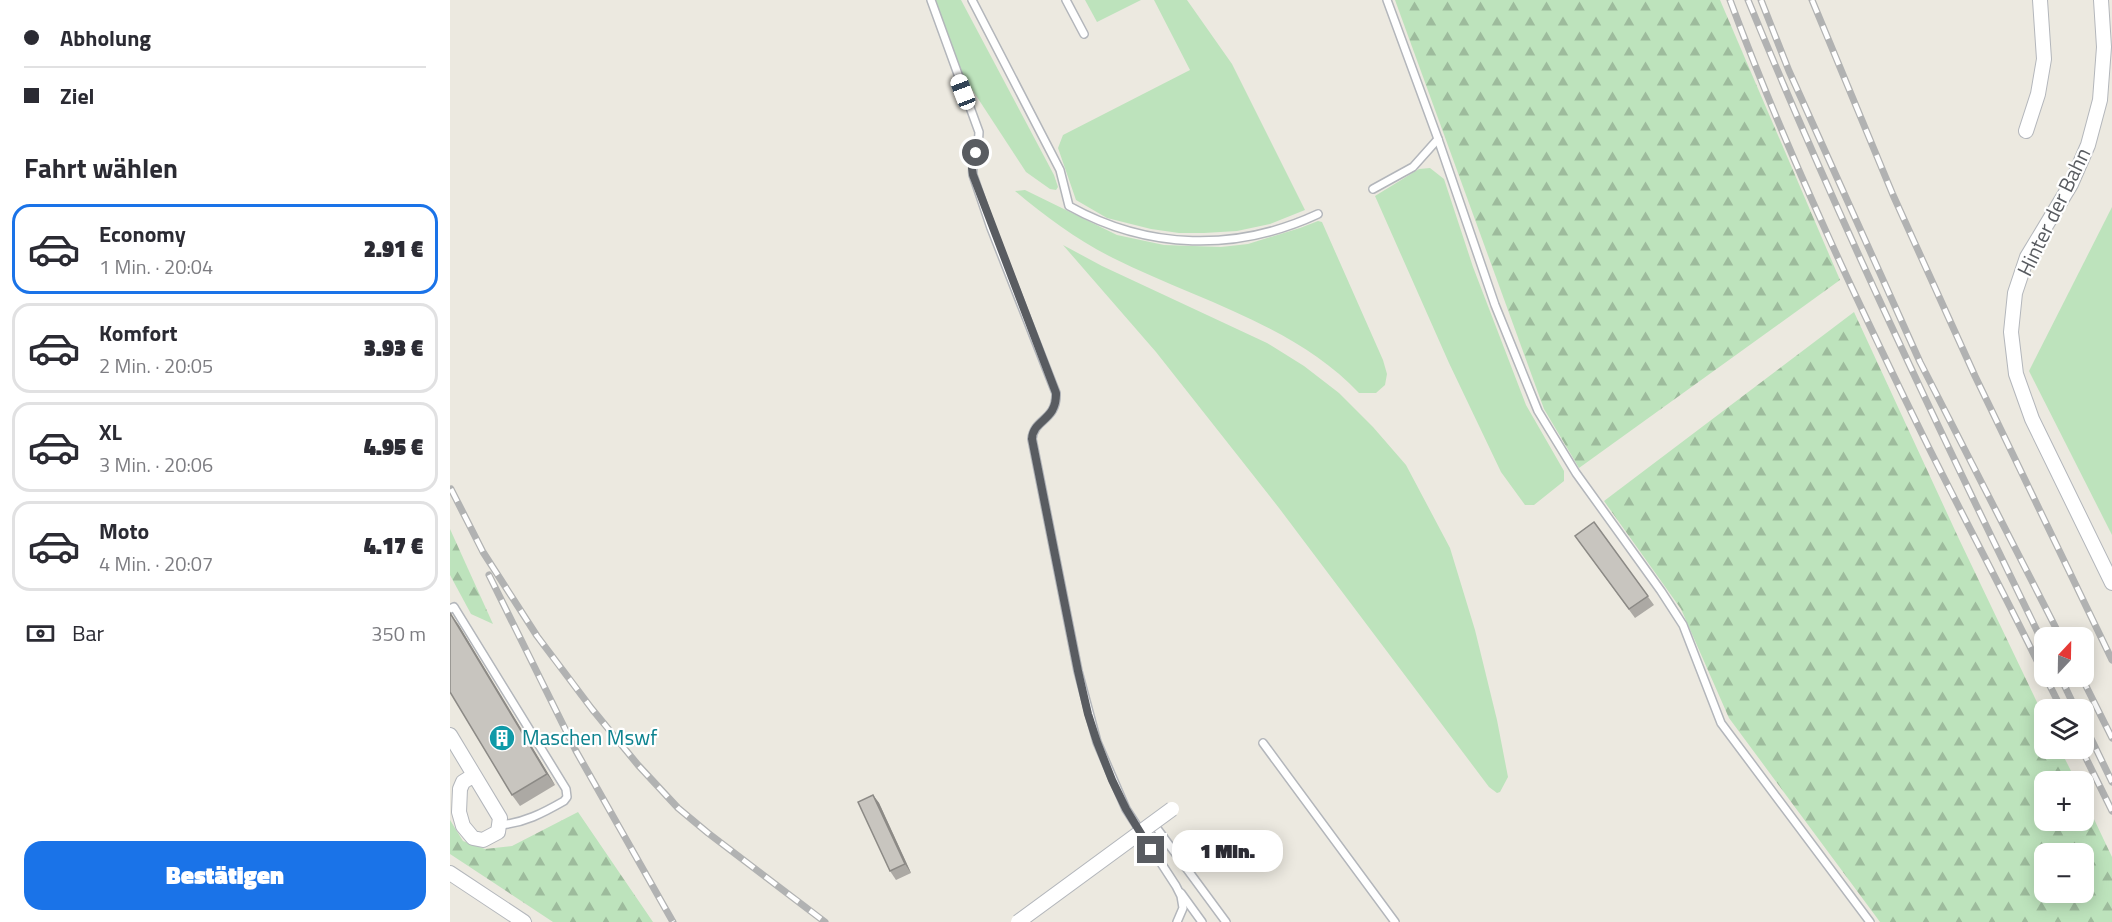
<!DOCTYPE html>
<html lang="de">
<head>
<meta charset="utf-8">
<style>
	body { margin:0; font-family:"Titillium Web",sans-serif; background:#f2f2f3; color:#2b2b33; height:100vh; display:flex; flex-direction:column; font-size:22px; white-space:nowrap }
	* { box-sizing:border-box; margin:0 }
	p { font-size:20px; color:#7c7c81 }
	.icon { flex:none; width:33px; height:33px; fill:none; stroke:currentColor; stroke-width:2; stroke-linecap:round; stroke-linejoin:round }
	.map { position:relative; flex:1; overflow:hidden }
	.side { display:flex; flex-direction:column; background:#fff; width:450px }
	.side>* { flex:none }
	.top-card { display:grid; align-content:center; height:132px; padding:0 24px; background:#fff }
	.needle { width:39px; rotate:22deg }
	.tools { position:absolute; left:1584px; top:627px; display:grid; gap:12px }
	.tools a { display:grid; place-items:center; width:60px; height:60px; border-radius:12px; background:#fff; box-shadow:0 3px 15px #0003; font-size:30px }
	.end { position:absolute; width:27px; height:27px; margin:-14px; border:8px solid #595c61; background:#fff; box-shadow:0 0 0 3px #fff }
	.from { border-radius:50% }
	.bubble { position:absolute; height:42px; border-radius:18px; background:#fff; box-shadow:0 3px 15px #0003; font-size:20px; font-weight:800; line-height:42px; text-align:center }
	.car { position:absolute; width:18px; height:36px; margin:-18px -9px; border-radius:8px; box-shadow:0 0 4px 2px #0007; background:linear-gradient(#fff 24%,#345 0 40%,#fff 0 76%,#345 0 86%,#fff 0) }
	.top-card b { display:flex; align-items:center; gap:21px; height:57px; font-size:22px }
	.top-card b+b { border-top:2px solid #e1e1e2 }
	.top-card i { width:15px; height:15px; background:#2b2b33 }
	ul { padding:0; list-style:none }
	li { display:flex; align-items:center; gap:18px; height:90px; margin:0 12px 9px; padding:0 12px; border:3px solid #e1e1e2; border-radius:18px }
	li div { flex:1 }
	li b { display:block; font-size:22px }
	li em { font-style:normal; font-weight:800 }
	li.current { border-color:#1a73e8 }
	li>.icon { width:54px; height:54px; stroke-width:1.5 }
	h2 { padding:0 24px; font-size:27px; line-height:72px }
	.pay { display:flex; align-items:center; gap:15px; height:66px; padding:0 24px; font-size:22px }
	.pay p { margin-inline-start:auto }
	.action { display:flex; gap:12px; margin-top:auto; padding:12px 24px }
	.action a { flex:1; height:69px; border-radius:18px; background:#1a73e8; color:#fff; font-size:24px; font-weight:800; line-height:69px; text-align:center }
	main { display:flex; flex:1; min-height:0 }
	.map>svg:first-child { display:block }
	.green { fill:#bde3bc }
	.forest { fill:url(#forest-firs); fill-rule:evenodd }
	.lines { fill:none; stroke-linecap:round; stroke-linejoin:round }
	.lane-casing { stroke:#b3b6bb; stroke-width:10 }
	.street-casing { stroke:#b3b6bb; stroke-width:16 }
	.lane { stroke:#fff; stroke-width:7 }
	.street { stroke:#fff; stroke-width:14 }
	.rail-casing { stroke:#b1b2b2; stroke-width:7 }
	.rail { stroke:#fff; stroke-width:4.5; stroke-dasharray:14; stroke-linecap:butt }
	.street-bridge-casing { stroke:#b3b6bb; stroke-width:16; stroke-linecap:butt }
	.street-bridge { stroke:#fff; stroke-width:14 }
	.wall { fill:#aca9a4 }
	.shaded-wall { fill:#8c8a86 }
	.building { fill:#c8c5bf; stroke:#8c8a86; stroke-width:1.5 }
	.route { stroke:#595c61; stroke-width:8 }
	.labels { text-anchor:middle; stroke-width:4.5; stroke-linejoin:round; paint-order:stroke }
	.street-label { font-size:21px; fill:#595c61; stroke:#fff }
	.culture-label { font-size:21px; fill:#0d838f; stroke:#fff; text-anchor:start }
</style>
</head>
<body>
<main>
<section class="side">
<div class="top-card">
<b><i class="from"></i>Abholung</b>
<b><i></i>Ziel</b>
</div>
<h2>Fahrt wählen</h2>
<ul>
<li class="current"><svg class="icon" aria-label="car" viewBox="0 0 24 24"><path d="M5 17H2v-5l4-1 3-4h7l3 4 3 1v5h-3M9 17h6M6 11h13"/><circle cx="7" cy="17" r="2"/><circle cx="17" cy="17" r="2"/></svg><div><b>Economy</b><p>1 Min. · 20:04</p></div><em>2.91 €</em></li>
<li><svg class="icon" aria-label="car" viewBox="0 0 24 24"><path d="M5 17H2v-5l4-1 3-4h7l3 4 3 1v5h-3M9 17h6M6 11h13"/><circle cx="7" cy="17" r="2"/><circle cx="17" cy="17" r="2"/></svg><div><b>Komfort</b><p>2 Min. · 20:05</p></div><em>3.93 €</em></li>
<li><svg class="icon" aria-label="car" viewBox="0 0 24 24"><path d="M5 17H2v-5l4-1 3-4h7l3 4 3 1v5h-3M9 17h6M6 11h13"/><circle cx="7" cy="17" r="2"/><circle cx="17" cy="17" r="2"/></svg><div><b>XL</b><p>3 Min. · 20:06</p></div><em>4.95 €</em></li>
<li><svg class="icon" aria-label="car" viewBox="0 0 24 24"><path d="M5 17H2v-5l4-1 3-4h7l3 4 3 1v5h-3M9 17h6M6 11h13"/><circle cx="7" cy="17" r="2"/><circle cx="17" cy="17" r="2"/></svg><div><b>Moto</b><p>4 Min. · 20:07</p></div><em>4.17 €</em></li>
</ul>
<div class="pay"><svg class="icon" aria-label="cash" viewBox="0 0 24 24"><path d="M3 7h18v10H3z"/><circle cx="12" cy="12" r="2"/></svg>Bar<p>350 m</p></div>
<div class="action"><a>Bestätigen</a></div>
</section>
<div class="map">
<svg width="1662" height="922" viewBox="0 0 1662 922">
	<defs>
		<pattern id="forest-firs" width="22" height="20" patternUnits="userSpaceOnUse" patternTransform="scale(1.5)"><rect width="22" height="20" fill="#bde3bc"/><path d="M5 1l3.5 6h-7zM16 11l3.5 6h-7z" fill="#9dbb9c"/></pattern>
	</defs>
	<rect width="100%" height="100%" fill="#ece9e0"/>
	<g class="green">
		<polygon points="485,0 511,0 604,175 608,187 606,190 600,189 576,172 510,71"/>
		<polygon points="635,0 691,0 647,22"/>
		<polygon points="704,0 737,0 782,64 855,210 820,224 787,231 754,233 729,233 701,229 657,218 626,200 608,148 613,135 740,70"/>
		<polygon points="980,168 994,179 1023,267 1076,405 1114,471 1114,481 1084,505 1075,505 1051,472 999,363 925,196 969,169"/>
		<path d="M575,190L667,235L714,245L771,247L798,244L850,228L868,221L872,222L933,360L937,374L935,385L926,393H909C845,325 745,299 663,258C627,240 596,217 565,191Z"/>
		<polygon points="1662,207 1662,535 1579,371"/>
		<polygon points="613,245 652,266 817,343 854,366 889,393 923,427 956,465 1000,548 1025,630 1047,720 1058,777 1050,792 1047,793 1039,787 829,508 706,352"/>
	</g>
	<g class="forest">
		<polygon points="945,0 1270,0 1390,280 1129,468 1094,409"/>
		<path d="M1404,312L1509,539L1594,717V748L1610,749L1626,781L1594,782V820H1634V798L1662,857V922H1430L1279,718L1231,609L1154,501ZM1594,854H1634V892H1594Z"/>
		<polygon points="0,529 43,624 21,614 0,575"/>
		<polygon points="128,812 203,922 103,922 0,854 0,820 13,841 35,849 62,846"/>
	</g>
	<g class="lines">
		<g class="lane-casing">
			<g id="lane">
				<path d="M481,0L529,132C529,147 521,160 523,175L541,228L606,393C607,421 584,418 582,439L628,671L647,742L676,809L726,886L731,896L733,908L727,922"/>
				<path d="M522,0L610,170L619,206C698,250 786,252 868,214"/>
				<polyline points="616,0 634,34"/>
				<polyline points="937,0 988,139 1045,305 1088,411 1126,473 1211,591 1233,625 1271,723 1420,922"/>
				<polyline points="923,189 963,167 988,139"/>
				<path d="M0,609L4,607L116,789L117,797L114,801C93,813 74,823 50,825"/>
				<polyline points="813,743 945,922"/>
				<polyline points="703,823 776,922"/>
				<polyline points="731,893 752,922"/>
			</g>
		</g>
		<g class="street-casing">
			<g id="street">
				<polyline points="1651,0 1654,47 1650,100 1638,145 1621,184 1577,257 1565,293 1561,332 1566,374 1582,419 1662,583"/>
				<polyline points="1576,131 1588,94 1594,59 1590,0"/>
				<polyline points="0,735 50,818 48,832 33,840 23,838 13,826 9,812 10,789 13,782 24,775"/>
				<polyline points="0,873 74,922"/>
			</g>
		</g>
		<use href="#lane" class="lane"/>
		<use href="#street" class="street"/>
		<g class="rail-casing">
			<g id="rail">
				<path d="M1280,0C1337,153 1407,302 1479,448C1517,524 1557,599 1594,675"/>
				<path d="M1298,0C1388,219 1490,432 1594,645"/>
				<polyline points="1311,0 1339,71 1470,362 1611,638"/>
				<polyline points="1362,0 1443,195 1525,376 1662,660"/>
				<polyline points="1,489 33,552 87,636 142,709 188,765 228,808 258,833 375,922"/>
				<polyline points="39,575 126,751 223,922"/>
				<polyline points="1595,676 1612,710"/>
				<polyline points="1610,676 1626,710"/>
				<polyline points="1631,676 1662,738"/>
				<polyline points="1634,724 1662,782"/>
				<polyline points="1631,748 1662,811"/>
			</g>
		</g>
		<use href="#rail" class="rail"/>
		<g class="street-bridge-casing">
			<polyline id="street-bridge" points="568,922 722,809"/>
		</g>
		<use href="#street-bridge" class="street-bridge"/>
	</g>
	<g class="wall">
		<polygon points="1144,522 1204,605 1185,618 1125,536"/>
		<polygon points="8,624 105,785 70,806 62,795"/>
		<polygon points="423,795 429,803 461,873 446,880 440,871"/>
	</g>
	<g class="shaded-wall">
		<polygon points="0,613 8,624 105,785 97,774"/>
		<polygon points="423,795 429,803 461,873 455,864"/>
	</g>
	<g class="building">
		<polygon points="1144,522 1198,596 1179,609 1125,536"/>
		<polygon points="0,613 97,774 62,795 0,692"/>
		<polygon points="423,795 455,864 440,871 408,802"/>
	</g>
	<g class="lines">
		<path class="route" d="M526,153L522,168L523,175L606,393C607,421 583,419 582,439L628,671L638,714L647,742L662,780L676,809L701,850"/>
	</g>
	<defs>
		<g id="building-disc" transform="scale(1.35)"><circle r="9.5" fill="#0f9aa8" stroke="#fff"/><path d="M-4-6H4V6H1V3H-1V6H-4ZM-2.5-4.3h1.7v1.8h-1.7ZM.8-4.3h1.7v1.8H.8ZM-2.5-1h1.7V.8h-1.7ZM.8-1h1.7V.8H.8Z" fill="#fff"/></g>
	</defs>
	<g fill-rule="evenodd">
		<use href="#building-disc" x="52" y="738"/>
	</g>
	<g class="labels">
		<g class="street-label">
			<text transform="translate(1604 212) rotate(-64)" y="7">Hinter der Bahn</text>
		</g>
		<g class="culture-label">
			<text x="72" y="745">Maschen Mswf</text>
		</g>
	</g>
</svg>
<div class="tools">
<a><svg class="needle" viewBox="-14 -14 28 28"><path d="M0-13l5 13h-10z" fill="#e53935"/><path d="M0 13l5-13h-10z" fill="#7c7c81"/></svg></a>
<a><svg class="icon" aria-label="layers" viewBox="0 0 24 24"><path d="M12 4l9 5-9 5-9-5zM3 14l9 5 9-5"/></svg></a>
<a>+</a>
<a>−</a>
</div>
<i class="end from" style="left:526px;top:153px"></i>
<i class="end" style="left:701px;top:850px"></i>
<div class="bubble" style="left:722px;top:830px;width:111px">1 Min.</div>
<i class="car" style="left:513px;top:92px;rotate:339deg"></i>
</div>
</main>
</body>
</html>
